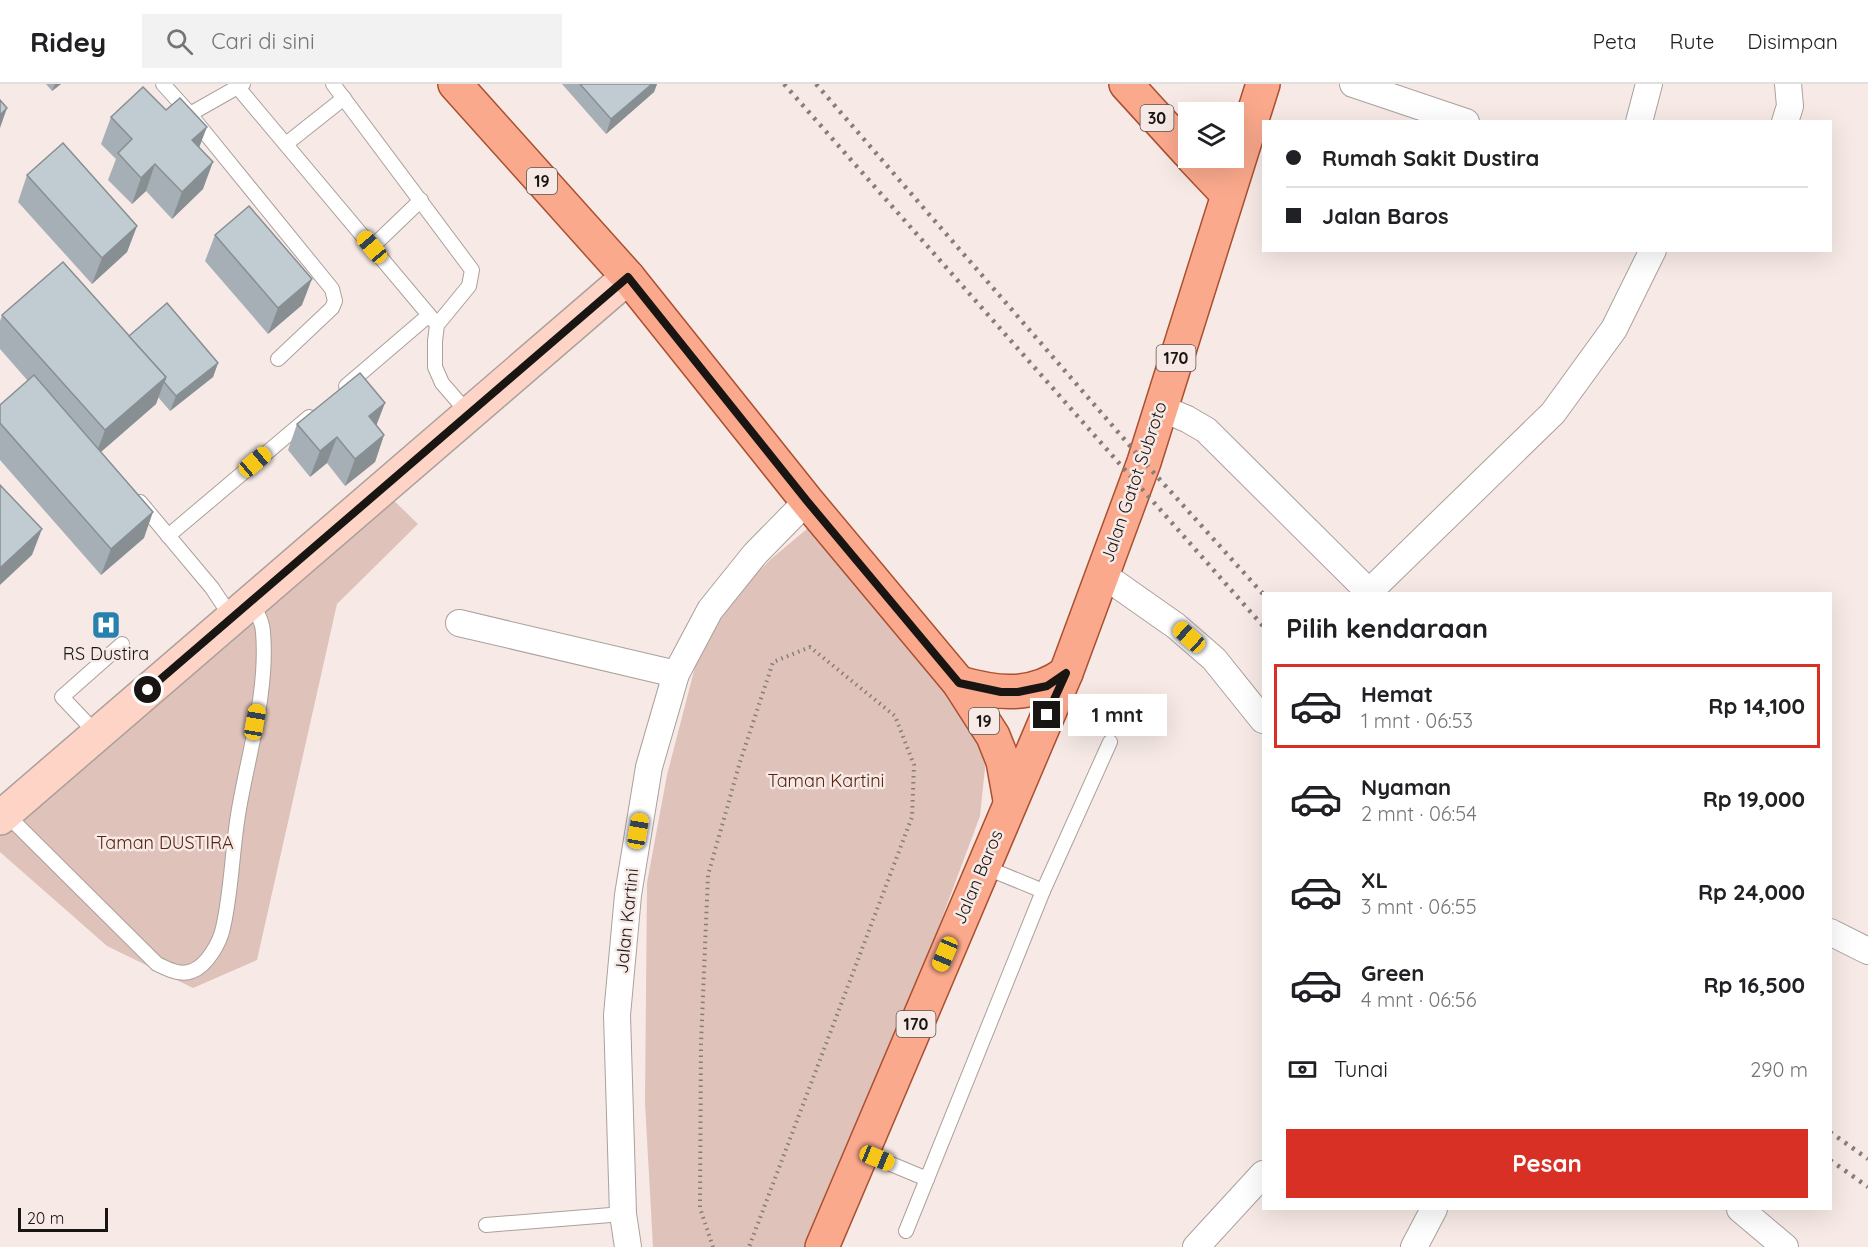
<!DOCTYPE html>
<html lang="id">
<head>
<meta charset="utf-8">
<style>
	body { margin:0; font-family:Quicksand,sans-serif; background:#f2f2f2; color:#202124; height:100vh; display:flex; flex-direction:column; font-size:22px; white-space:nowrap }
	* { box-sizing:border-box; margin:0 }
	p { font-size:20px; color:#757577 }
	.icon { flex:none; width:33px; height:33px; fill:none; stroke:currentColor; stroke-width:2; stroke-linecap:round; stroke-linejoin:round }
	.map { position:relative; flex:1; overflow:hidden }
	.panel { position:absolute; left:1262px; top:508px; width:570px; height:618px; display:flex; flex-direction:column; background:#fff; border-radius:0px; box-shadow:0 6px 24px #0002 }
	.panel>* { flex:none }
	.top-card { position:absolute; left:1262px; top:36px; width:570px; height:132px; border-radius:0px; box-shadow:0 6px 24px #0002; display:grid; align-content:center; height:132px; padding:0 24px; background:#fff }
	.tools { position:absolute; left:1178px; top:18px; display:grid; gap:12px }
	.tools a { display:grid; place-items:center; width:66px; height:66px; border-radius:0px; background:#fff; box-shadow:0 6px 24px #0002; font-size:30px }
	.scale { position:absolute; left:18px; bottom:15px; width:90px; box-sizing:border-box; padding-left:6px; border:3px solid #191513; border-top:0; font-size:16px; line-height:21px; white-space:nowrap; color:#191513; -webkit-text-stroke:4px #f7eae6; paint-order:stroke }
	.end { position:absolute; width:27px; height:27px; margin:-14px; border:8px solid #191513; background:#fff; box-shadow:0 0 0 3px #fff }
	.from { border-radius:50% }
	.bubble { position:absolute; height:42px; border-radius:0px; background:#fff; box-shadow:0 6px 24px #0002; font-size:20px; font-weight:700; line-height:42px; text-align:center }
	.car { position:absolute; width:18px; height:36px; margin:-18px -9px; border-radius:8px; box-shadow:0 0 4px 2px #0007; background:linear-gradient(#f5c518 24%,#345 0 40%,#f5c518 0 76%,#345 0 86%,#f5c518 0) }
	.top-card b { display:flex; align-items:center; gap:21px; height:57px; font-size:22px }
	.top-card b+b { border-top:2px solid #e0e0e0 }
	.top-card i { width:15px; height:15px; background:#202124 }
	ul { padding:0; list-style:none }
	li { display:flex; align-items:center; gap:18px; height:84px; margin:0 12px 9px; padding:0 12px; border:3px solid transparent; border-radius:0px }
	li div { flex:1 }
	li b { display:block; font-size:22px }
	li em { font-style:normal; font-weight:700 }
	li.selected { border-color:#d93025 }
	li>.icon { width:54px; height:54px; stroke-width:1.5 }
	h2 { padding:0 24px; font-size:27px; line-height:72px }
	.pay { display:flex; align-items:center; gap:15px; height:66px; padding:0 24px; font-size:22px }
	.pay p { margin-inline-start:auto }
	.cta { display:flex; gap:12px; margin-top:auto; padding:12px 24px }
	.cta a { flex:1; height:69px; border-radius:0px; background:#d93025; color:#fff; font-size:24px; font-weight:700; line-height:69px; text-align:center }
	header { display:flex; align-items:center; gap:36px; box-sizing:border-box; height:84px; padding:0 30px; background:#fff; border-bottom:2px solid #e0e0e0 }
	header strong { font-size:28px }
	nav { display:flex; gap:33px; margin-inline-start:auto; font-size:21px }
	.search { width:420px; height:54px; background:#f2f2f2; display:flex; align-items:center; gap:15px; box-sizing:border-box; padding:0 21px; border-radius:0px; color:#757577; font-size:22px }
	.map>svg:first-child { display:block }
	.green { fill:#dfc2b9 }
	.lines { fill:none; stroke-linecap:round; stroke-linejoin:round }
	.lane-casing { stroke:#aba09c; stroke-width:16 }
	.street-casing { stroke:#aba09c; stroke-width:28 }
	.secondary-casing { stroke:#aba09c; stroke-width:36 }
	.primary-casing { stroke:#aa5031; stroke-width:36 }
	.path { stroke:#857d7a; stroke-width:4; stroke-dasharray:1.5 4.5; stroke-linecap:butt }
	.lane { stroke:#fff; stroke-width:14 }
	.street { stroke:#fff; stroke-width:26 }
	.secondary { stroke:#fdd4c6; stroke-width:33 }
	.primary { stroke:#fba98d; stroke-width:33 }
	.rail { stroke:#877e7b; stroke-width:4.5; stroke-dasharray:3 6; stroke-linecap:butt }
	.wall { fill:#a6afb5 }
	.shaded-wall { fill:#878f93 }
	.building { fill:#c1ccd2; stroke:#878f93; stroke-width:1.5 }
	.route { stroke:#191513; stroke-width:8 }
	.labels { text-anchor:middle; stroke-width:5; stroke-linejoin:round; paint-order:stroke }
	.shield { fill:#f7eae6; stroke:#5c5552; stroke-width:1.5 }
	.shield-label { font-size:16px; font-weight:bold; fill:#191513 }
	.street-label { font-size:18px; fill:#191513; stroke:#f7eae6 }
	.poi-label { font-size:18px; fill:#191513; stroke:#f7eae6 }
	.park-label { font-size:18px; fill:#592412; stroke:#f7eae6 }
</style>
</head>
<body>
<header>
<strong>Ridey</strong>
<div class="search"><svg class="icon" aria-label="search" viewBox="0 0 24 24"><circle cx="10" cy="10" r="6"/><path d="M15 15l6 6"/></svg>Cari di sini</div>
<nav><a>Peta</a><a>Rute</a><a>Disimpan</a></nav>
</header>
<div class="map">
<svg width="1868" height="1163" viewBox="0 0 1868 1163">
	<rect width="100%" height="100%" fill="#f7eae6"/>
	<g class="green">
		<polygon points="387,410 418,440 337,520 257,876 193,904 107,862 0,768 0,750"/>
		<polygon points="808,444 946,592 987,665 980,732 917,901 806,1163 653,1163 645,1019 647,799 667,691 696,579 726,520 771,475"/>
	</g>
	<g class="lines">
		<g class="lane-casing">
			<g id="lane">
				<polyline points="163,0 190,30 243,0"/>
				<polyline points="235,0 434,237"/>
				<polyline points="333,0 472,186 469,202 437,241 435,257 435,283 442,299 468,329"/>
				<polyline points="193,34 332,205 335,217 332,224 278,275"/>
				<polyline points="286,60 344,14"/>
				<polyline points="372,163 421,116"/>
				<polyline points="346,302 429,231"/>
				<polyline points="140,418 212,504 232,534"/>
				<polyline points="168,452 309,333"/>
				<polyline points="97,650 62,613 122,560"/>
				<path d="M6,730L157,880C168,885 180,892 192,887C207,882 220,858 223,844C232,805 232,764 239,725C249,667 268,607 263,548C262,536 257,528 250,519"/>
				<polyline points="1043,807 1110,658"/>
				<polyline points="862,1068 927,1095"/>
				<polyline points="486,1141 623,1130"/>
				<polyline points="906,1147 1043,807 982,782"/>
			</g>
		</g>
		<g class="street-casing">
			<g id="street">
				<polyline points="1353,0 1466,38"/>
				<polyline points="1639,38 1649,0"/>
				<polyline points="1785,38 1790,22 1788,0"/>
				<polyline points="1161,324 1187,335 1206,346 1371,510"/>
				<polyline points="1102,490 1176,542 1214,575 1263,636"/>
				<polyline points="1369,508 1553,329 1614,245 1653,166"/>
				<polyline points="459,539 676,590"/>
				<polyline points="1830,848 1868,867"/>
				<polyline points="1740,1125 1785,1163"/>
				<polyline points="628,1163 623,1130 617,931 628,811 649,683 676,590 710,526 755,470 807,417"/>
				<polyline points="1196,1163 1263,1090"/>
				<polyline points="1414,1163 1434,1125"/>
			</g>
		</g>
		<g class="secondary-casing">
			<polyline id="secondary" points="0,734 628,193"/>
		</g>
		<g class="primary-casing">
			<g id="primary">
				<polyline points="455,0 628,193 807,417 959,599 993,652 1003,677 1010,716"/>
				<polyline points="1126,0 1188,68"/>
				<polyline points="1193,74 1227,110"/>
				<path d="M959,599C998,610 1032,614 1066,589"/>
				<polyline points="822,1163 1066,589 1144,378 1263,0"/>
			</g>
		</g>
		<polyline class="path" points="713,1163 700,1124 701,960 708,791 740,678 773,578 810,563 895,632 914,681 912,733 749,1163"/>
		<use href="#lane" class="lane"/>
		<use href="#street" class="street"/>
		<use href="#secondary" class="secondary"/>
		<use href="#primary" class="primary"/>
		<g class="rail">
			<polyline points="784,0 1263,542"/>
			<polyline points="816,0 1144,378 1263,510"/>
			<polyline points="1830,1048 1868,1075"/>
			<polyline points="1830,1076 1868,1103"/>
		</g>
	</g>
	<g class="wall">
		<polygon points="46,0 61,0 52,7"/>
		<polygon points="562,0 657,0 654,8 606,50"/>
		<polygon points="111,33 199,64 203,105 172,135 146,107 132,120 108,96 116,75 101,60"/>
		<polygon points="27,91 137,142 127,168 92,200 18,118"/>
		<polygon points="215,151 302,221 268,250 205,177"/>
		<polygon points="2,231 129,252 218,279 213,293 170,327 158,313 156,320 101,368 144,454 101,491 0,376 0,321 28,297 0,265 0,237"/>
		<polygon points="297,340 376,341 384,351 375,378 345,402 327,379 310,393 288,366"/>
	</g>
	<g class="shaded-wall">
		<polygon points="55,0 61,0 52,7"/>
		<polygon points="652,0 657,0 654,8 606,50 611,35"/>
		<polygon points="7,24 0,44 0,31"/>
		<polygon points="207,43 197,69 192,56"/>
		<polygon points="213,78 203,105 172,135 182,108"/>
		<polygon points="155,80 146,107 132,120 141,94"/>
		<polygon points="137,142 127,168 92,200 102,174"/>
		<polygon points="312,195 302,221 268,250 278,224"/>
		<polygon points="218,279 213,293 170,327 176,312"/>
		<polygon points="166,293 156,320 95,373 105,346"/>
		<polygon points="385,319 375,345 369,332"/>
		<polygon points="384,351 375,378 345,402 355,375"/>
		<polygon points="337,353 327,379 310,393 320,367"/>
		<polygon points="153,428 144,454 101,491 111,465"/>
		<polygon points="42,445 32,471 0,501 0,484"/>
	</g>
	<g class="building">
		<polygon points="580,0 652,0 611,35"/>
		<polygon points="143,3 166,26 180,14 207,43 192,56 213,78 182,108 155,80 141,94 118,69 132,55 111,33"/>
		<polygon points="0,16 7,24 0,31"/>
		<polygon points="63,59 137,142 102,174 27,91"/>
		<polygon points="249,122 312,195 278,224 215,151"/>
		<polygon points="63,178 166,293 105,346 2,231"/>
		<polygon points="167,219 218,279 176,312 164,298 166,293 129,252"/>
		<polygon points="360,289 385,319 369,332 384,351 355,375 337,353 320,367 297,340"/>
		<polygon points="34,291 153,428 111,465 0,339 0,321"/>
		<polygon points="0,401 42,445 0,484"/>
	</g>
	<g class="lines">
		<polyline class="route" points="148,606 628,193 807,417 959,599 1001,608 1018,608 1047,602 1066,589 1047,631"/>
	</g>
	<defs>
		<g id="hospital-square" transform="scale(1.5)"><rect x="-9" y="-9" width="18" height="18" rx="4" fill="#2781af" stroke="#f7eae6"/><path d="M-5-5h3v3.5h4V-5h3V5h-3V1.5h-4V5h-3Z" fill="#fff"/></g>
	</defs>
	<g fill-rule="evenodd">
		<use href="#hospital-square" x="106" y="541"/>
	</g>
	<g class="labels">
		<g class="shield">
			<rect x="1140.5" y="21" width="33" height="26" rx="4.5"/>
			<rect x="527" y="84" width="30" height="26" rx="4.5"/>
			<rect x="1156.5" y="261" width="39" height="26" rx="4.5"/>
			<rect x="969" y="624" width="30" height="26" rx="4.5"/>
			<rect x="896.5" y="927" width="39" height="26" rx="4.5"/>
		</g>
		<g class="shield-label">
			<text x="1157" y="40">30</text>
			<text x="542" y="103">19</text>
			<text x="1176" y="280">170</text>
			<text x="984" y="643">19</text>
			<text x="916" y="946">170</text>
		</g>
		<g class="street-label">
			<text transform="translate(1134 398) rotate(-71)" y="6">Jalan Gatot Subroto</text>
			<text transform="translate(978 793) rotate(-67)" y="6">Jalan Baros</text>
			<text transform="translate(627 837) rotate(-84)" y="6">Jalan Kartini</text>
		</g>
		<g class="poi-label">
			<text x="106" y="576">RS Dustira</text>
		</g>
		<g class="park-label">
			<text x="826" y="703">Taman Kartini</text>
			<text x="165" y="765">Taman DUSTIRA</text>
		</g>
	</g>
</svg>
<div class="tools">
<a><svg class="icon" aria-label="layers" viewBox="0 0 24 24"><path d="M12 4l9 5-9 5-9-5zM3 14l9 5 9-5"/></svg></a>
</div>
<div class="scale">20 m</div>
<i class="end from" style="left:148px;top:606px"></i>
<i class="end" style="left:1047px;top:631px"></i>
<div class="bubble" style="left:1068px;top:610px;width:99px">1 mnt</div>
<i class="car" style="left:372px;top:163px;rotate:320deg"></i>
<i class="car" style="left:255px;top:378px;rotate:50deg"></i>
<i class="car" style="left:1189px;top:553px;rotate:312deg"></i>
<i class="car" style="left:255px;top:638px;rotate:10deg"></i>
<i class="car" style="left:638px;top:747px;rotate:10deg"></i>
<i class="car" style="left:945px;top:870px;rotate:203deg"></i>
<i class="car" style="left:877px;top:1074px;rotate:112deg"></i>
<div class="top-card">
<b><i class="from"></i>Rumah Sakit Dustira</b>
<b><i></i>Jalan Baros</b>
</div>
<section class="panel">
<h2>Pilih kendaraan</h2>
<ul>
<li class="selected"><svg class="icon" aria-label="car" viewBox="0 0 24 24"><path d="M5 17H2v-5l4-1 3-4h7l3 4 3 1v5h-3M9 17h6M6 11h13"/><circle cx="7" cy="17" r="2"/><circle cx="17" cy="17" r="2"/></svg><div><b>Hemat</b><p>1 mnt · 06:53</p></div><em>Rp 14,100</em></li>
<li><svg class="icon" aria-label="car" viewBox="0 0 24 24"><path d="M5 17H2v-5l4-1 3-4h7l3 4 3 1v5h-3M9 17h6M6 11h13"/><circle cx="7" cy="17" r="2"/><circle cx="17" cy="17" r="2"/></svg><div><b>Nyaman</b><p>2 mnt · 06:54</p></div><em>Rp 19,000</em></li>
<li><svg class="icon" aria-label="car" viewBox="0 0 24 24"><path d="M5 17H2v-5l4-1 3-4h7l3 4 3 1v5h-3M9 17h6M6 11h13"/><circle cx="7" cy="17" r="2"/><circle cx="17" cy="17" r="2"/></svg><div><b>XL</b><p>3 mnt · 06:55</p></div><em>Rp 24,000</em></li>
<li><svg class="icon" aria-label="car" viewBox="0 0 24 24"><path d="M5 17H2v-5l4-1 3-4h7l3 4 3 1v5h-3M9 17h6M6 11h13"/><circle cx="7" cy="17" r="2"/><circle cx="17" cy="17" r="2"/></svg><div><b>Green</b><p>4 mnt · 06:56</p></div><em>Rp 16,500</em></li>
</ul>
<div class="pay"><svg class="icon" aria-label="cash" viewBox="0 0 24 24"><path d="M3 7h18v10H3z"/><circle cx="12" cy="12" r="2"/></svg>Tunai<p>290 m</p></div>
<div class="cta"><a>Pesan</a></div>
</section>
</div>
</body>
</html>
